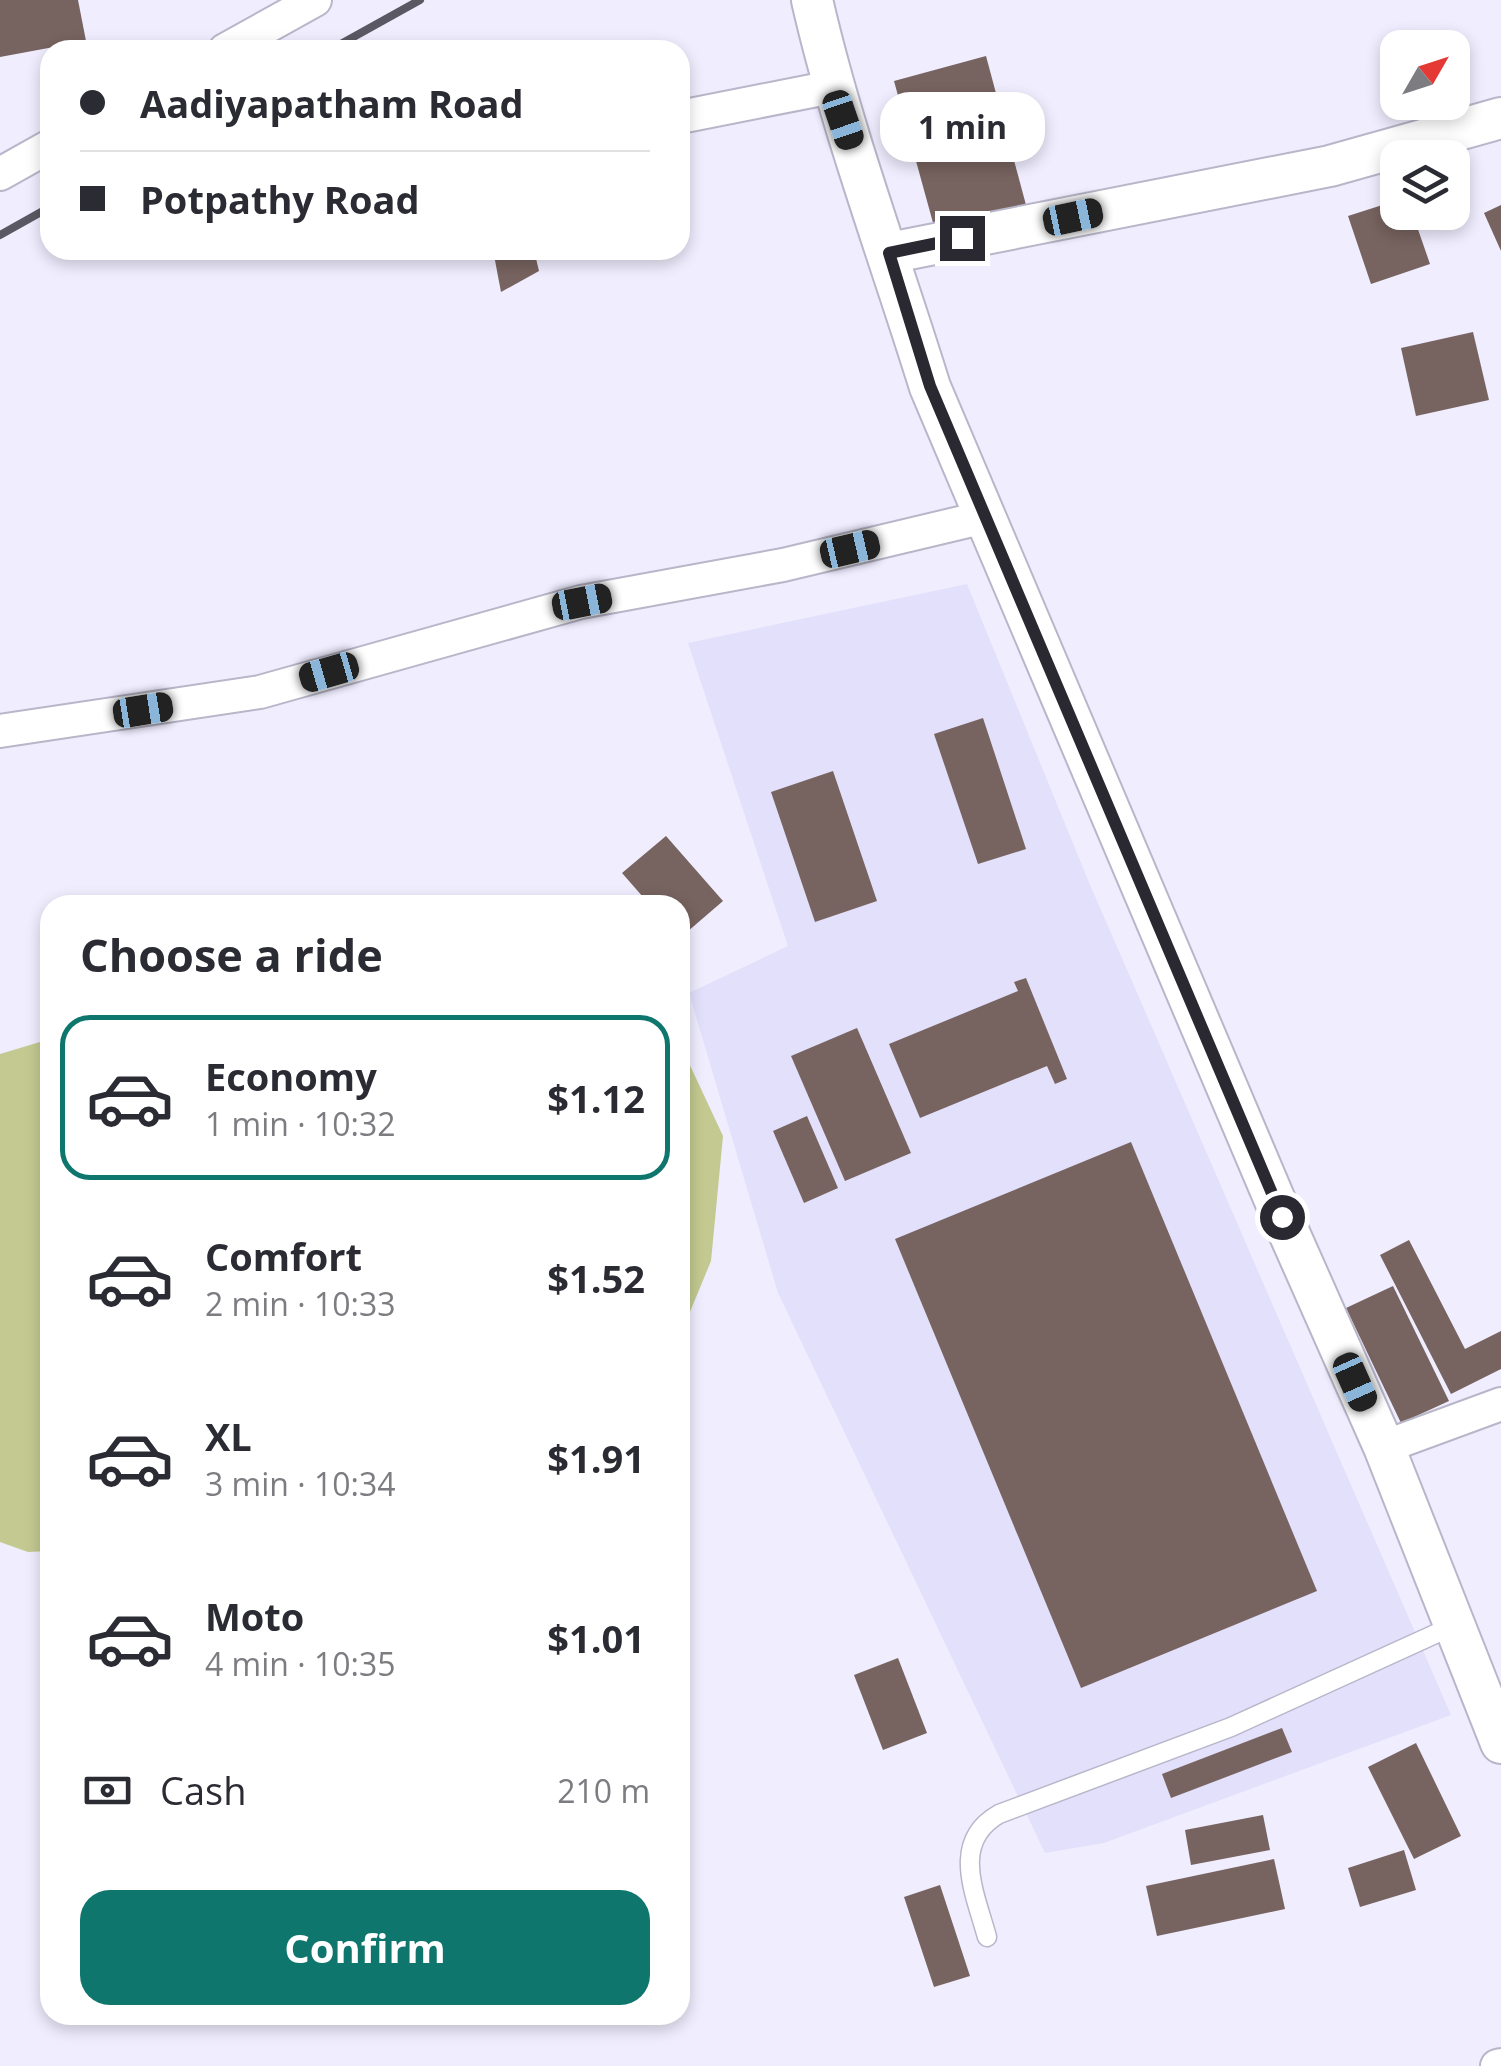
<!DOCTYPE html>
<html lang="en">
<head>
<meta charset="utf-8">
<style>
	body { margin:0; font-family:"Open Sans",sans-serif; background:#f7f7f7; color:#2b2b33; height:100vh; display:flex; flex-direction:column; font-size:38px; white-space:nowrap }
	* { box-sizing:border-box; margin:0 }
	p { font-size:32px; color:#7c7c81 }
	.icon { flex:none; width:55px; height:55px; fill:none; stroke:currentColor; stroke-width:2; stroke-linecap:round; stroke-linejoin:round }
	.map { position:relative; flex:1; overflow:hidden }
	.drawer { position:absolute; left:40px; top:895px; width:650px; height:1130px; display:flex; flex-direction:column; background:#fff; border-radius:30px; box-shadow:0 5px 15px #0003 }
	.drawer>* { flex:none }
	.guide { position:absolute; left:40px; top:40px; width:650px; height:220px; border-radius:30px; box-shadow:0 5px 15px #0003; display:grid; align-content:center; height:220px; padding:0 40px; background:#fff }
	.needle { width:65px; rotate:51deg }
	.controls { position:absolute; left:1380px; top:30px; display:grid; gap:20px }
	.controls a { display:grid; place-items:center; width:90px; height:90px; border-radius:20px; background:#fff; box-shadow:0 5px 15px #0003; font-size:50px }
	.end { position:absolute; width:45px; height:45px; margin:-22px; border:12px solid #2a2931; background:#fff; box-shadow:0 0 0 5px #fff }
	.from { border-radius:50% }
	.bubble { position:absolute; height:70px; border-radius:30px; background:#fff; box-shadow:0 5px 15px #0003; font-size:32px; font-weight:700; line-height:70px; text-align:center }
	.car { position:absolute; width:30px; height:60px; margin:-30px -15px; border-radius:12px; box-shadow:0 0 8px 2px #0007; background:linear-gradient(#222 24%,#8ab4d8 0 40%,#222 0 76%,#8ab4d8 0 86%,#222 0) }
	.guide b { display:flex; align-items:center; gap:35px; height:95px; font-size:38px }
	.guide b+b { border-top:2px solid #e1e1e2 }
	.guide i { width:25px; height:25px; background:#2b2b33 }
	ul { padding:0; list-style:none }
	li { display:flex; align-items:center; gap:30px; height:165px; margin:0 20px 15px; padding:0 20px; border:5px solid transparent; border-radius:30px }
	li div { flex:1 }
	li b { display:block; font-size:38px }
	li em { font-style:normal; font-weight:700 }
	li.selected { border-color:#0f766e }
	li>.icon { width:90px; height:90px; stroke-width:1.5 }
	h2 { padding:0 40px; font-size:45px; line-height:120px }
	.pay { display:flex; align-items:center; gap:25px; height:110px; padding:0 40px; font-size:38px }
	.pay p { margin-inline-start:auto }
	.cta { display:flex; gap:20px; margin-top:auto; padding:20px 40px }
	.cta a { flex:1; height:115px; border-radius:30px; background:#0f766e; color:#fff; font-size:40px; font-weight:700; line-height:115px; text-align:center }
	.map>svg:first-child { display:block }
	.built { fill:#e3e0fc }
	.green { fill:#c3c990 }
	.building { fill:#77635f }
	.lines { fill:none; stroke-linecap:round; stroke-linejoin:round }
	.service-casing { stroke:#b8b6c9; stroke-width:21 }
	.minor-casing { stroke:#b8b6c9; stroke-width:36 }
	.tertiary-casing { stroke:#b8b6c9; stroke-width:44 }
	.service { stroke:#fff; stroke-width:18 }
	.minor { stroke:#fff; stroke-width:32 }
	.tertiary { stroke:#fff; stroke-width:40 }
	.rail { stroke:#5a5862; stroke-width:8 }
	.route { stroke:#2a2931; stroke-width:12 }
</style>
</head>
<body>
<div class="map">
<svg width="1501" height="2066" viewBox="0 0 1501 2066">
	<rect width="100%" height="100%" fill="#efedfe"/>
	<polygon class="built" points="967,584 1088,880 1451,1715 1104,1843 1045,1853 778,1293 689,993 788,946 688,643"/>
	<g class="green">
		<polygon points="50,1039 50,1551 28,1552 0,1542 0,1054"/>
		<polygon points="680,1044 723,1136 711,1261 680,1336"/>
	</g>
	<g class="building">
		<polygon points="0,0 78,0 86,41 0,57"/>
		<polygon points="986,56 1026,205 935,230 894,81"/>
		<polygon points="1398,200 1398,212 1412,212 1430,264 1371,284 1348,216"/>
		<polygon points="1501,205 1501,251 1484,213"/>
		<polygon points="493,250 534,250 539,271 501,292"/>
		<polygon points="1473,332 1489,400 1416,416 1401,348"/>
		<polygon points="983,718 1026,849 978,864 934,734"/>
		<polygon points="833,771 877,901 815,922 771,792"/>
		<polygon points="666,836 723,901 680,938 680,905 650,905 622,873"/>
		<polygon points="1026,978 1067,1079 1055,1084 1047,1066 920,1118 889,1044 1018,991 1014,982"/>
		<polygon points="857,1028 911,1153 845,1181 791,1056"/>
		<polygon points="807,1116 838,1188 804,1203 773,1131"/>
		<polygon points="1131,1142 1317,1591 1081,1688 895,1239"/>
		<polygon points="1409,1240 1465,1349 1501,1331 1501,1369 1451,1394 1380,1255"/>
		<polygon points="1393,1286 1449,1401 1401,1423 1346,1308"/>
		<polygon points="898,1658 927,1733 883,1750 854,1675"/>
		<polygon points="1282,1728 1292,1752 1171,1798 1162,1774"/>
		<polygon points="1416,1743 1461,1836 1414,1859 1368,1767"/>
		<polygon points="1263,1815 1270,1850 1191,1865 1185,1830"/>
		<polygon points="1404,1850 1416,1890 1360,1907 1348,1868"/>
		<polygon points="1274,1859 1285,1909 1157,1936 1146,1886"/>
		<polygon points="940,1885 970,1976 934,1987 904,1897"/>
	</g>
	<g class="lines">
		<g class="service-casing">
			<path id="service" d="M987,1937C975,1893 950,1842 999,1814L1231,1727L1455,1625"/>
		</g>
		<g class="minor-casing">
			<g id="minor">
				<polyline points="225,50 315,0"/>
				<polyline points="680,117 832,87"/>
				<polyline points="0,174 50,146"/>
				<polyline points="0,731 260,692 581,602 783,565 985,517"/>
				<polyline points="1384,1447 1501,1404"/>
				<polyline points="1497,2066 1501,2065"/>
			</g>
		</g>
		<g class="tertiary-casing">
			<g id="tertiary">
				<path d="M812,0C842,131 890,258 930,387L1282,1217L1384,1447L1501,1743"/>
				<polyline points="889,253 1330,166 1501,118"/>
			</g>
		</g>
		<use href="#service" class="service"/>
		<use href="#minor" class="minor"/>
		<use href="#tertiary" class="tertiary"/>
		<g class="rail">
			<polyline points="330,50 420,0"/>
			<polyline points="0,235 50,207"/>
		</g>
	</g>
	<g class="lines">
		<polyline class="route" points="962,238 889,253 930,386 1282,1217"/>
	</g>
</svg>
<div class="controls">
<a><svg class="needle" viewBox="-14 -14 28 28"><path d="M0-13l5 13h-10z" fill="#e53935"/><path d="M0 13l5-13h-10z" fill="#7c7c81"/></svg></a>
<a><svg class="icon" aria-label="layers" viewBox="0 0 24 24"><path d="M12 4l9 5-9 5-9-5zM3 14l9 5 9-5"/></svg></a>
</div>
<i class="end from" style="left:1282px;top:1217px"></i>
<i class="end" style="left:962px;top:238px"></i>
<div class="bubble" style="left:880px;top:92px;width:165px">1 min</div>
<i class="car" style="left:843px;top:120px;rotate:161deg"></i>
<i class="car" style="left:1073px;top:217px;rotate:78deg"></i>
<i class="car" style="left:850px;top:549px;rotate:77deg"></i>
<i class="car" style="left:582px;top:602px;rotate:79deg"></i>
<i class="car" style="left:329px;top:672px;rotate:254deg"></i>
<i class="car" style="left:143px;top:710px;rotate:81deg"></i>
<i class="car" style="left:1355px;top:1382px;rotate:156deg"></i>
<div class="guide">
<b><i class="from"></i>Aadiyapatham Road</b>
<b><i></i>Potpathy Road</b>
</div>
<section class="drawer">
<h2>Choose a ride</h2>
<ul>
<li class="selected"><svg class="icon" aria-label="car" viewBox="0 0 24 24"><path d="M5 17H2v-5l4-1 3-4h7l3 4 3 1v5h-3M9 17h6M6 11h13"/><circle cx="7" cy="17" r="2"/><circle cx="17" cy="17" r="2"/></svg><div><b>Economy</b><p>1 min · 10:32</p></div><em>$1.12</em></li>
<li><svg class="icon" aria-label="car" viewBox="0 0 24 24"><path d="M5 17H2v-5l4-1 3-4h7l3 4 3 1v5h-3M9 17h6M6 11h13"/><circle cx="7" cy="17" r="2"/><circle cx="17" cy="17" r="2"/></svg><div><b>Comfort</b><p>2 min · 10:33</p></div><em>$1.52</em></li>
<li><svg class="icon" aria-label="car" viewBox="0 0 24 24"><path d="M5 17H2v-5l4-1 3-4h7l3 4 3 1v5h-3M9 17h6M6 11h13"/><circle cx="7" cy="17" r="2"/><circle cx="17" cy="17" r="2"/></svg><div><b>XL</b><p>3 min · 10:34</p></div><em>$1.91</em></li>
<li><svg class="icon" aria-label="car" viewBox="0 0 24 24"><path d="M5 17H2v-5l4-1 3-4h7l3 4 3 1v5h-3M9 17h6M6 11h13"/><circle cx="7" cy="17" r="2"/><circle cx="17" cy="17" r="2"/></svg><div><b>Moto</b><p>4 min · 10:35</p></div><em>$1.01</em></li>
</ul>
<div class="pay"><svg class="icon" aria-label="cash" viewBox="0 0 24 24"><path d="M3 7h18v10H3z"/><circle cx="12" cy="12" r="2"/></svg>Cash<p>210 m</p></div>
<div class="cta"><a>Confirm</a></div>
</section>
</div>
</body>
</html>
